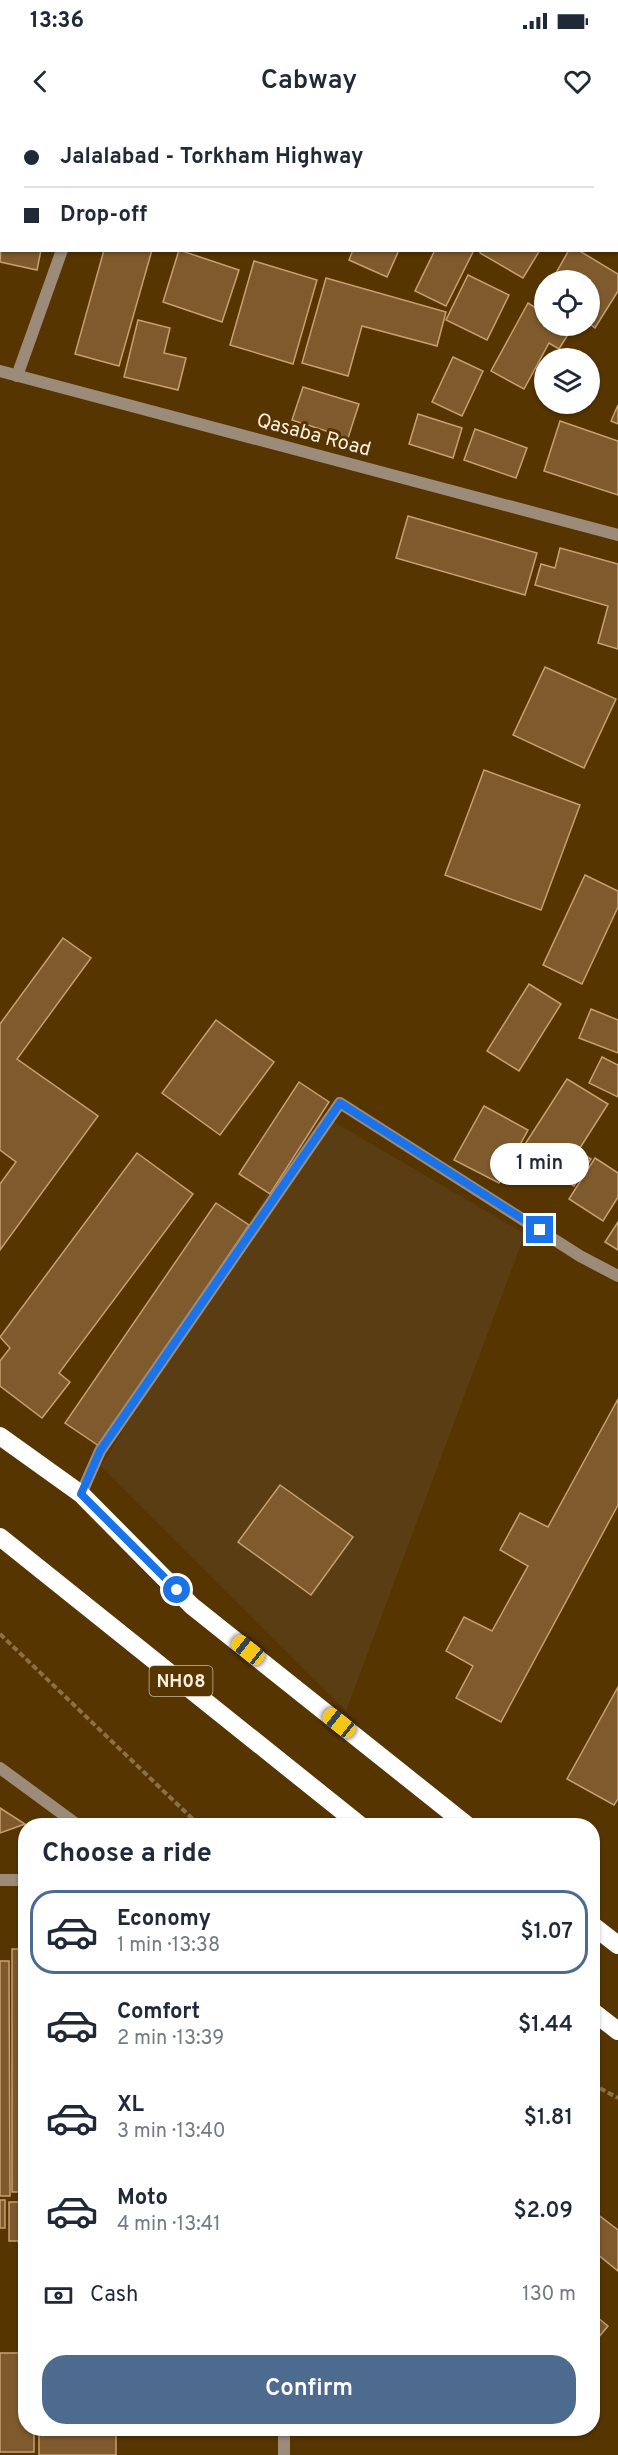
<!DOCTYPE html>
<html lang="en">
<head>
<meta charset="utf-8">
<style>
	body { margin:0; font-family:Overpass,sans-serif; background:#f6f6f7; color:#1f2937; height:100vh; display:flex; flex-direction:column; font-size:22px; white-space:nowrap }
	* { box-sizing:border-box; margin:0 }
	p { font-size:20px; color:#747a83 }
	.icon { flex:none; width:33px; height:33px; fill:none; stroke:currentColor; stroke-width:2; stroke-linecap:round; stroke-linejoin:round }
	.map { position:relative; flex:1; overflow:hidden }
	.drawer { position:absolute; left:18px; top:1698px; width:582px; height:618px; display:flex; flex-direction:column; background:#fff; border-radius:24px; box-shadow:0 2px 4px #0004 }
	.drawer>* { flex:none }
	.top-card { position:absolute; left:0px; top:0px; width:618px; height:132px; box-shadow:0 2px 4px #0004; display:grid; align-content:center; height:132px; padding:0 24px; background:#fff }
	.fabs { position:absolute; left:534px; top:150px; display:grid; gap:12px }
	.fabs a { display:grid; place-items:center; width:66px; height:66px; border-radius:50%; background:#fff; box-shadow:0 2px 4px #0004; font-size:30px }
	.end { position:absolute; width:27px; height:27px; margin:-14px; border:8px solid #1a73e8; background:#fff; box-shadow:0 0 0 3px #fff }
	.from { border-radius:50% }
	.bubble { position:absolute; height:42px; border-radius:21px; background:#fff; box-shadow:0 2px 4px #0004; font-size:20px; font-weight:600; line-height:42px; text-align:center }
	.car { position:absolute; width:18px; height:36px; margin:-18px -9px; border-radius:8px; box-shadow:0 0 4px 2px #0007; background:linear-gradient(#f5c518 24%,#345 0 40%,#f5c518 0 76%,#345 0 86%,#f5c518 0) }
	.top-card b { display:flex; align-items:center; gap:21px; height:57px; font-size:22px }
	.top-card b+b { border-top:2px solid #e0e1e3 }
	.top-card i { width:15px; height:15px; background:#1f2937 }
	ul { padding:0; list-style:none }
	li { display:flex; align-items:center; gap:18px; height:84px; margin:0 12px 9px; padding:0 12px; border:3px solid transparent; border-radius:24px }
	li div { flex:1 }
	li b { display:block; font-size:22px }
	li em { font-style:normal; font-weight:600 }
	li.on { border-color:#4c6b8f }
	li>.icon { width:54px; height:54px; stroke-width:1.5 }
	h2 { padding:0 24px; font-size:27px; line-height:72px }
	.pay { display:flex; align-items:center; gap:15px; height:66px; padding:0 24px; font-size:22px }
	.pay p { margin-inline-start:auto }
	.button { display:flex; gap:12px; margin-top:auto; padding:12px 24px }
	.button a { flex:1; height:69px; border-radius:24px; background:#4c6b8f; color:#fff; font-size:24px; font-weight:600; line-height:69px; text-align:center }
	.status { display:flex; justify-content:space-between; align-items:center; height:42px; padding:0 30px; background:#fff; direction:ltr }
	.status svg { height:16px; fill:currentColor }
	header { display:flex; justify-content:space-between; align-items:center; height:78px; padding:0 24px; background:#fff; font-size:27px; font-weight:600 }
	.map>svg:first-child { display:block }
	.built { fill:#5b3d14 }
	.building { fill:#7e5a2d; stroke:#c7a072; stroke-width:1.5 }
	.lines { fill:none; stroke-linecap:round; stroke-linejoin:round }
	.path { stroke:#8a7047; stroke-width:4; stroke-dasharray:6 3; stroke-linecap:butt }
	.street { stroke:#9c8b78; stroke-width:12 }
	.highway { stroke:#fff; stroke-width:18 }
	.route { stroke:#1a73e8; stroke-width:8 }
	.labels { text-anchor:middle; stroke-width:6; stroke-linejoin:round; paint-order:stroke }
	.shield { fill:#563500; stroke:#cbb89e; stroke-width:1.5 }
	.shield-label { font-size:18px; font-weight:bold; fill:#fdf0e2 }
	.street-label { font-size:20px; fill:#fdf0e2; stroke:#563500 }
</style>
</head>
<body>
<div class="status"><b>13:36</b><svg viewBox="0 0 49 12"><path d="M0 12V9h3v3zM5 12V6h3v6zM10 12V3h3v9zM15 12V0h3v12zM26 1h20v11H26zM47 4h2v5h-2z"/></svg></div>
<header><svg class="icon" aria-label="back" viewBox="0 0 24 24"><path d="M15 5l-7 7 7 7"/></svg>Cabway<svg class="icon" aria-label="heart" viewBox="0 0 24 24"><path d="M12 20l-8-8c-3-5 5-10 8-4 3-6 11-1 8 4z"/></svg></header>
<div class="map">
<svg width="618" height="2335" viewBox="0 0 618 2335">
	<rect width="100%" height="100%" fill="#563500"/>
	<polygon class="built" points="317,992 525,1114 346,1591 101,1346"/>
	<g class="building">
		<polygon points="0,0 63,0 2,2 2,55"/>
		<polygon points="392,0 475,0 478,2 391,2"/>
		<polygon points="493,0 540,0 492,2"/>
		<polygon points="555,0 618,0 616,43 616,2 555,2"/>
		<polygon points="2,114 2,130 41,130 37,150 0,142"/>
		<polygon points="104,130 152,130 119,246 75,234"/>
		<polygon points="179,130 239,150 222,202 163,182"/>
		<polygon points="353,130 399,130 387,157 349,140"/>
		<polygon points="435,130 474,130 446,186 415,171"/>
		<polygon points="481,130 540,130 523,158 480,133"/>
		<polygon points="569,130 578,130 618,154 618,171 595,208 590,204 590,160 552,160"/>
		<polygon points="254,141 317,160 293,244 230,225"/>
		<polygon points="468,155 509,175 487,220 446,200"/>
		<polygon points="326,158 446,192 437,226 362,206 348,256 302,243"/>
		<polygon points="528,183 544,193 544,206 568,206 572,208 559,229 549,223 524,269 491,251"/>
		<polygon points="138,200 170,208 164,233 186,238 178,270 124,257"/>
		<polygon points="453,237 483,251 462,296 432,282"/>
		<polygon points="303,267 359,284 348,318 292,300"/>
		<polygon points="618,285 618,304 611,301"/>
		<polygon points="418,294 462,308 453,338 409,324"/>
		<polygon points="560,301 618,321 618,375 544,351"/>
		<polygon points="475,309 527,328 516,358 464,340"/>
		<polygon points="408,396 537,433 525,475 396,438"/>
		<polygon points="560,428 618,444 618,529 598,523 608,486 535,465 541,444 555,448"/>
		<polygon points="545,547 616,579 584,648 513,615"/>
		<polygon points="484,650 580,685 541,790 445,755"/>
		<polygon points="585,755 618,771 618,787 582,864 543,845"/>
		<polygon points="63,818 91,838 17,939 98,996 0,1130 0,1064 16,1042 0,1030 0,904"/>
		<polygon points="529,864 561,884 519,951 487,931"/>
		<polygon points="591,889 618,900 618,933 579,918"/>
		<polygon points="216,900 274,942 220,1015 162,973"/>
		<polygon points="602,937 618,945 618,977 589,963"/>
		<polygon points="567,959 608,984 578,1031 591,1039 574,1066 520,1032"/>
		<polygon points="299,962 329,982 270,1074 239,1054"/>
		<polygon points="484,986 528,1010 499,1063 454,1040"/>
		<polygon points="137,1033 193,1074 59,1253 70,1262 42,1298 0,1266 0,1241 10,1228 0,1217"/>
		<polygon points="595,1038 618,1053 618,1077 603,1101 569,1079"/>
		<polygon points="216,1083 249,1105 99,1326 65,1303"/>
		<polygon points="618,1102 618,1130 605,1122"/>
		<polygon points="618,1279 618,1385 501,1602 456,1578 473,1546 446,1531 464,1497 492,1511 528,1446 500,1430 520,1393 548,1407"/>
		<polygon points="280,1365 353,1417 311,1475 238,1422"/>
		<polygon points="618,1567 618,1679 614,1685 567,1659"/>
		<polygon points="0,1688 25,1704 0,1713"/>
		<rect x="12" y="1829" width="14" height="243"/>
		<polygon points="0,1841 9,1841 10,2076 0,2076"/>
		<rect x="0" y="2080" width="5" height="28"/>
		<rect x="9" y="2082" width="17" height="39"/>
		<polygon points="592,2090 618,2110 618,2151 592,2130"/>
		<polygon points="592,2193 608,2206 592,2225"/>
		<polygon points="0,2233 26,2233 26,2308 34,2308 34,2332 0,2332"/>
		<rect x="39" y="2308" width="77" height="27"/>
		<polygon points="174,2308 204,2308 204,2314 174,2315"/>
	</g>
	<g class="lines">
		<g class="path">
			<polyline points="0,1514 200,1706"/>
			<polyline points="592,1964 618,1978"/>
		</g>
		<g class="street">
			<polyline points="278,0 281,2"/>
			<polyline points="108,2 108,0"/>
			<polyline points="0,251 618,415"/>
			<polyline points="17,256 62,130"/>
			<polyline points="81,1374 100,1331 340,983 580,1136 618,1156"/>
			<polyline points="0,1648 79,1706"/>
			<polyline points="0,1760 26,1760"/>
			<polyline points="284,2308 284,2335"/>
		</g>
		<g class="highway">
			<polyline points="0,1316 81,1374 192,1486 468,1706"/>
			<polyline points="0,1417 361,1706"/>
			<polyline points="592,1805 618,1825"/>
			<polyline points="592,1891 618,1911"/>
		</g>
	</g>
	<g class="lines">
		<polyline class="route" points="177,1470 81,1374 100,1331 340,983 540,1110"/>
	</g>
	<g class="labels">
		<rect class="shield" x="149.5" y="1546" width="63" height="30" rx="4.5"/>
		<g class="shield-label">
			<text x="181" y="1567">NH08</text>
		</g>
		<g class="street-label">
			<text transform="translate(314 314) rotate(15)" y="7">Qasaba Road</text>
		</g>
	</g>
</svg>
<div class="fabs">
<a><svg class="icon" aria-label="locate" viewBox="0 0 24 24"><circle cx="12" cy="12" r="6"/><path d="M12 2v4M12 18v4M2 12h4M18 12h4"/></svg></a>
<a><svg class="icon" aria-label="layers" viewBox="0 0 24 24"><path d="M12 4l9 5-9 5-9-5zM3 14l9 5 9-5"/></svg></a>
</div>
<i class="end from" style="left:177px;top:1470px"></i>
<i class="end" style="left:540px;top:1110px"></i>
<div class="bubble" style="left:490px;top:1023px;width:99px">1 min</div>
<i class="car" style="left:248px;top:1530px;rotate:309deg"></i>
<i class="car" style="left:339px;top:1603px;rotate:309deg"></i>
<div class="top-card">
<b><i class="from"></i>Jalalabad - Torkham Highway</b>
<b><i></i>Drop-off</b>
</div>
<section class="drawer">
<h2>Choose a ride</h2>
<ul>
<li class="on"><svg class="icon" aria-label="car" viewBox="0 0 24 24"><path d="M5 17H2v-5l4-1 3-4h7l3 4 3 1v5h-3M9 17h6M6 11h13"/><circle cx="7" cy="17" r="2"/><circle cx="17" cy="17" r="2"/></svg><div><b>Economy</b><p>1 min · 13:38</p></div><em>$1.07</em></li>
<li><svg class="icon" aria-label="car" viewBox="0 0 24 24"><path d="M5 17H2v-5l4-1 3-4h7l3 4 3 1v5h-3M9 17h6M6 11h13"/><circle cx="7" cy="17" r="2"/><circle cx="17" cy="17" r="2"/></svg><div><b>Comfort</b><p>2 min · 13:39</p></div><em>$1.44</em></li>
<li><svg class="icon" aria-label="car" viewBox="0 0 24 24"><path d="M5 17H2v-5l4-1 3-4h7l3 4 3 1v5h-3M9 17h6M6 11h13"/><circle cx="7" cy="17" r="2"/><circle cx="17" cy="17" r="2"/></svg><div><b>XL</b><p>3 min · 13:40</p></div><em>$1.81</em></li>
<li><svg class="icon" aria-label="car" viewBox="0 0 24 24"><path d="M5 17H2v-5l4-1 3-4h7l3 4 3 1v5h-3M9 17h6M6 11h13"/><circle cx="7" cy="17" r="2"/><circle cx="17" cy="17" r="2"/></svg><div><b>Moto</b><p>4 min · 13:41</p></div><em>$2.09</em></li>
</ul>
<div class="pay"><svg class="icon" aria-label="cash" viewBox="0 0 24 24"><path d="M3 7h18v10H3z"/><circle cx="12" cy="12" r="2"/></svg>Cash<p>130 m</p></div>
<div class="button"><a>Confirm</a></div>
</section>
</div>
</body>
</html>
